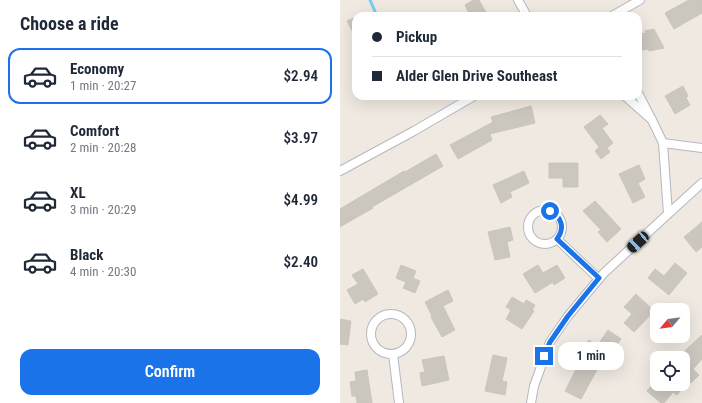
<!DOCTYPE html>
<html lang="en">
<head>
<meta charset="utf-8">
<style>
	body { margin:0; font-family:"Roboto Condensed",sans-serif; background:#f6f6f7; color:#1f2937; height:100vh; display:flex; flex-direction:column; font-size:15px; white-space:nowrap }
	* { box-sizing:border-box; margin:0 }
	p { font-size:13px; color:#747a83 }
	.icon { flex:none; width:22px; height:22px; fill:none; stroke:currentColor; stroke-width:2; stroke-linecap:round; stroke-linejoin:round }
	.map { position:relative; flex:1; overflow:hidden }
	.sheet { display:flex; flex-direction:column; background:#fff; width:340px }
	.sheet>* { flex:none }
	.hud { position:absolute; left:12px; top:12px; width:290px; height:88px; border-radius:12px; box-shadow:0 4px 16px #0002; display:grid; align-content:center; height:88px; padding:0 20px; background:#fff }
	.needle { width:26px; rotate:241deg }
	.buttons { position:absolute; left:310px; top:303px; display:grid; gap:8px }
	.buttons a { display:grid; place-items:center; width:40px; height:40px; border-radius:8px; background:#fff; box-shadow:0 4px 16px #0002; font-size:20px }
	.end { position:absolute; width:18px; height:18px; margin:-9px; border:5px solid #1a73e8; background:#fff; box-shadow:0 0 0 2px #fff }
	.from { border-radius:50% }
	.bubble { position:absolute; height:28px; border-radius:12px; background:#fff; box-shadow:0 4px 16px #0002; font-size:13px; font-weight:600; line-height:28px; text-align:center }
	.car { position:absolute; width:12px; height:24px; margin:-12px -6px; border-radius:5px; box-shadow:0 0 3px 1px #0007; background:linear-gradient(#222 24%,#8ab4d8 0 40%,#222 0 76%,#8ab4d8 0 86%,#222 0) }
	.hud b { display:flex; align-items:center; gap:14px; height:38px; font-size:15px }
	.hud b+b { border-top:1px solid #e0e1e3 }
	.hud i { width:10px; height:10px; background:#1f2937 }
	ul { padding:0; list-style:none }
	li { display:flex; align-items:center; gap:12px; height:56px; margin:0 8px 6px; padding:0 12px; border:2px solid transparent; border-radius:12px }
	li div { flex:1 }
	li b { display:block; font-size:15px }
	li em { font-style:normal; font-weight:600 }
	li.current { border-color:#1a73e8 }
	li>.icon { width:36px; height:36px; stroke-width:1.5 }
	h2 { padding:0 20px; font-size:18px; line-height:48px }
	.action { display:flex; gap:8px; margin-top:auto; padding:8px 20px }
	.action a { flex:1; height:46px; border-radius:12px; background:#1a73e8; color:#fff; font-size:16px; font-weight:600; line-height:46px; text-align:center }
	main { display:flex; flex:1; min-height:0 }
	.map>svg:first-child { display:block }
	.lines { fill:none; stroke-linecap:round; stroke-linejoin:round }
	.stream { stroke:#75cff0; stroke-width:3 }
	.building { fill:#cbc7bf; stroke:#cbc5ba }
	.street-casing { stroke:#b4b7c1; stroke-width:10 }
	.street { stroke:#fff; stroke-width:8 }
	.route { stroke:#1a73e8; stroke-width:5 }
</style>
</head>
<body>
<main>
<section class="sheet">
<h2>Choose a ride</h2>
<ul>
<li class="current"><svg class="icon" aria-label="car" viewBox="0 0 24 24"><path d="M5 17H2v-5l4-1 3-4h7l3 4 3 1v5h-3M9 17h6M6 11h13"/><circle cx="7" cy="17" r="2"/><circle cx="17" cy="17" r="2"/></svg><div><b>Economy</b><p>1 min · 20:27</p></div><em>$2.94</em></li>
<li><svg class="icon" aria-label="car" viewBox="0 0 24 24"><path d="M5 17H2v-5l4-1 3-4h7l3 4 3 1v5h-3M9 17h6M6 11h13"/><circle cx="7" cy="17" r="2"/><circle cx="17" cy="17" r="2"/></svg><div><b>Comfort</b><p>2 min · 20:28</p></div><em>$3.97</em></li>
<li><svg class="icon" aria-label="car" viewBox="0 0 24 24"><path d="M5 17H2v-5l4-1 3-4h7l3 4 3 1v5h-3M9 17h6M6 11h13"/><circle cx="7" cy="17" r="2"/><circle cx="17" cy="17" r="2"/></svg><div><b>XL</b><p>3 min · 20:29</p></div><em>$4.99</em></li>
<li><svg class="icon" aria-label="car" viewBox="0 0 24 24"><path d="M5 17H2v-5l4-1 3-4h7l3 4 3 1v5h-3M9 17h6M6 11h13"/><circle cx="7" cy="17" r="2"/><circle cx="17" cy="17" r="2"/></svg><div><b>Black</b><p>4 min · 20:30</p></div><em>$2.40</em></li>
</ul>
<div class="action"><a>Confirm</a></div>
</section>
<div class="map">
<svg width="362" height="403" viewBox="0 0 362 403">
	<rect width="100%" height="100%" fill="#efe9e1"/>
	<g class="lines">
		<polyline class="stream" points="30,0 37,16"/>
	</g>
	<g class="building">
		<polygon points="133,0 139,0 148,16 130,16 125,5"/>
		<polygon points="349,0 362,0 362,13 334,29 325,13"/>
		<polygon points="16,17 16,38 7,21"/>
		<polygon points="314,29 324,48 309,51 308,49 301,50 298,34 306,33 305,31"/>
		<polygon points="343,86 348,96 346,98 350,105 335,114 325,96"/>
		<polygon points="191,106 195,123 150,134 152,140 118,159 110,145 153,122 151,117"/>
		<polygon points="260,115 268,124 262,128 273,143 267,148 270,152 261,159 255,151 259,147 244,127"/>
		<polygon points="96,154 103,166 32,207 33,208 0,227 0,209 64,171 65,172"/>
		<polygon points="209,163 238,163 238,187 223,187 223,178 209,178"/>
		<polygon points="299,165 305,179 298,183 305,197 293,203 279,174"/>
		<polygon points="184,171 189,183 170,192 172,197 161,203 153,185"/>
		<polygon points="255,201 281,229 267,242 258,232 261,230 243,211"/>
		<polygon points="362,222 362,247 356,252 344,237"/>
		<polygon points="170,227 173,240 167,242 170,257 155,260 148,232"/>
		<polygon points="335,263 347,273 329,295 308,278 315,269 324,276"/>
		<polygon points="61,265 76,271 73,278 80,281 75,293 63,288 66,282 56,278"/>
		<polygon points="198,265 203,273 217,265 225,278 214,285 213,282 195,293 183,274"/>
		<polygon points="23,269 38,294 25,302 23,299 15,304 7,290 18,284 12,275"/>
		<polygon points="108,290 113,301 103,306 115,330 102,337 91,317 92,316 85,302"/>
		<polygon points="296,294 314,311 294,332 284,323 292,314 284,307"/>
		<polygon points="172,297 184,304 186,300 195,305 192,310 194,311 182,329 166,319 171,310 166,307"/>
		<polygon points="0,319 11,321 8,345 0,344"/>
		<polygon points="268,330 281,339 263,364 260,367 259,366 241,399 225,391 245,352 242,349 249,340 257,346"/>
		<polygon points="362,335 362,359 353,369 359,375 351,383 348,381 337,395 333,392 324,403 321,403 307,391 313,384 343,384 343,358 337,358"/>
		<polygon points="153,355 167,358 162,381 167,382 165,395 145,391"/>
		<polygon points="104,356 109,380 82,386 80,373 85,372 82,360"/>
		<polygon points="27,370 32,403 17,403 16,396 12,396 10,382 16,381 15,372"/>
	</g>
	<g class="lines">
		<g class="street-casing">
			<g id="street">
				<polyline points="178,0 187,16"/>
				<polyline points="272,16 300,0"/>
				<polyline points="285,96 312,120 298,93"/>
				<polyline points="323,143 362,148"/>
				<polyline points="0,171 74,131 134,96"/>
				<circle cx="205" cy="227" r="17"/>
				<polyline points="328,214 362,183"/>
				<polyline points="217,239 259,279"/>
				<circle cx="51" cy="334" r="20"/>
				<polyline points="53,354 59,403"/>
				<polyline points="191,403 194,386 210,342 228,316 264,273 328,214 323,143 312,120"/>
			</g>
		</g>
		<use href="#street" class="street"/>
	</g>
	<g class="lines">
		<path class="route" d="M204,356L210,342L228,316L259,278L217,239C225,228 222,217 210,211"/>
	</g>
</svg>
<div class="buttons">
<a><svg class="needle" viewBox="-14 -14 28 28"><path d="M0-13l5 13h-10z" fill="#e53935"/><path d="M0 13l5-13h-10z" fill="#747a83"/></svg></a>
<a><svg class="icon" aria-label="locate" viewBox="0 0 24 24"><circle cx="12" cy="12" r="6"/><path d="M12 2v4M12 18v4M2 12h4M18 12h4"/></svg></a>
</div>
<i class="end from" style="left:210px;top:211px"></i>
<i class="end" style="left:204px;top:356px"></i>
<div class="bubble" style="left:218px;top:342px;width:66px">1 min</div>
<i class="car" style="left:298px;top:242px;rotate:228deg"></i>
<div class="hud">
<b><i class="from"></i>Pickup</b>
<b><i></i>Alder Glen Drive Southeast</b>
</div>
</div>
</main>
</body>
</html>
